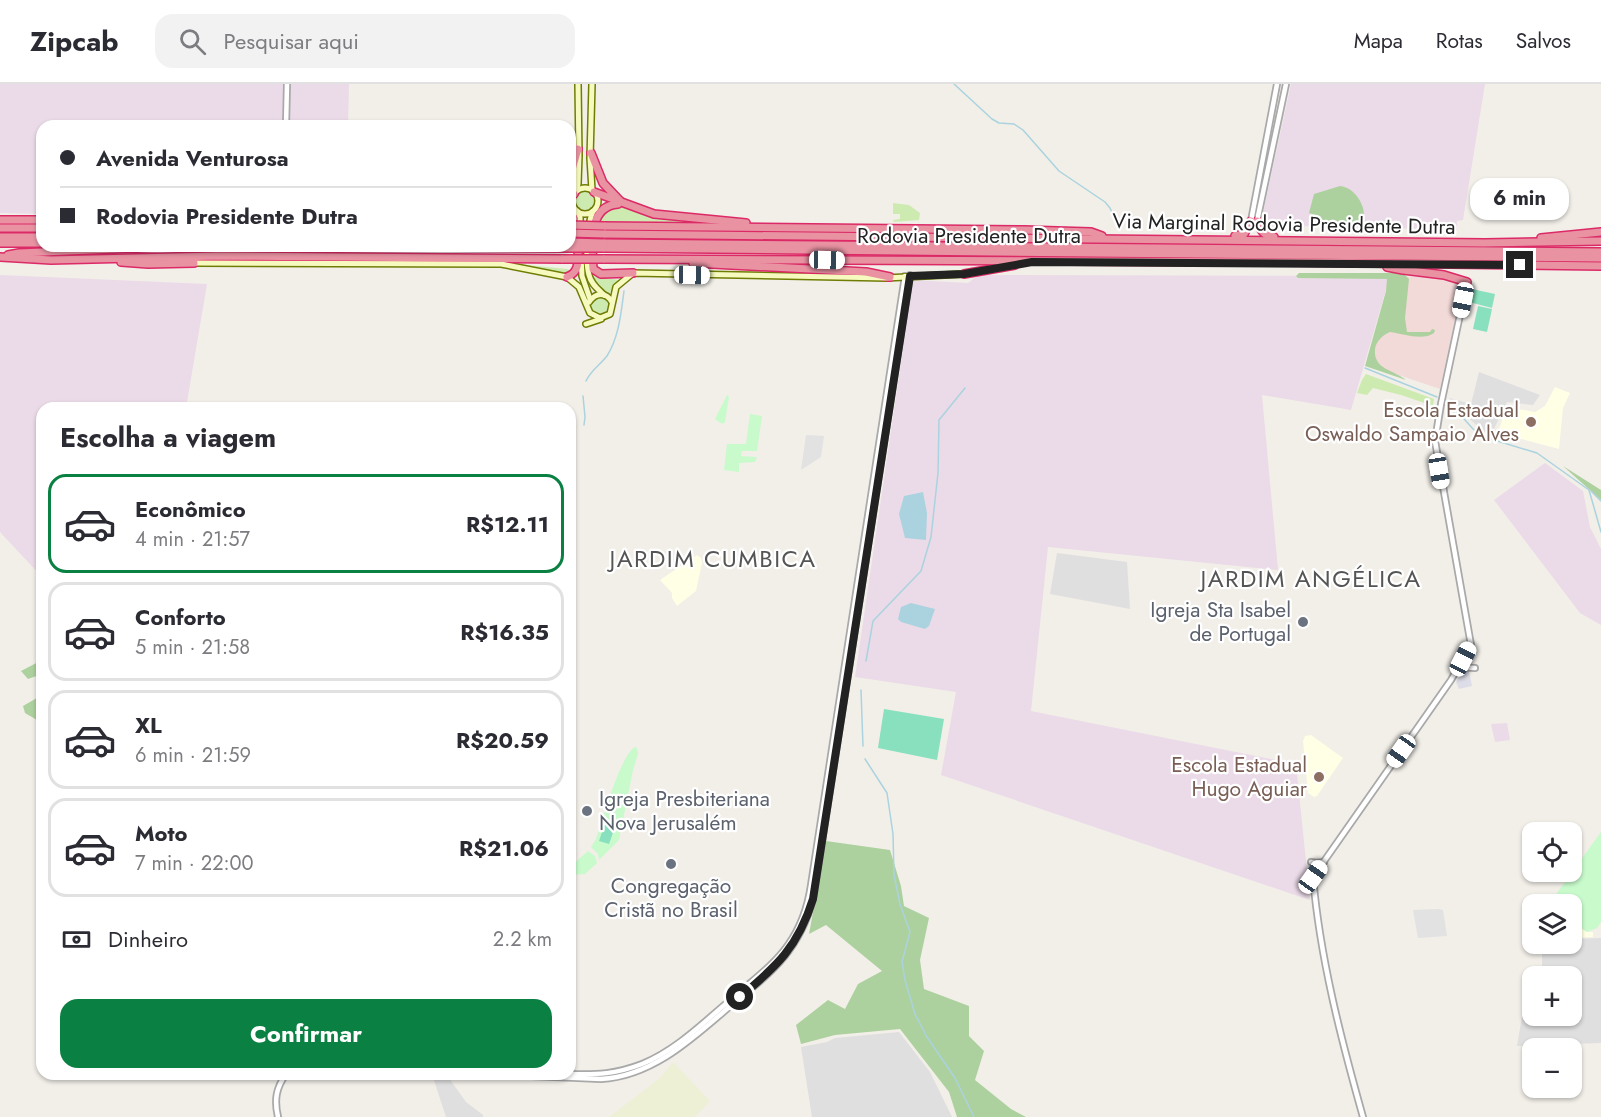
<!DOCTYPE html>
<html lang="pt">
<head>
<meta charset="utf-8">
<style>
	body { margin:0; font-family:Jost,sans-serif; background:#f2f2f3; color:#2b2b33; height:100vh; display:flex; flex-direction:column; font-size:22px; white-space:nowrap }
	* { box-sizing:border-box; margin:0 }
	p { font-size:20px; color:#7c7c81 }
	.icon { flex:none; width:33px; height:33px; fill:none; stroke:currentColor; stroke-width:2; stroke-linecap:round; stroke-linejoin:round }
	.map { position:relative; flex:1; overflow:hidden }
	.sheet { position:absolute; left:36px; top:318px; width:540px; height:678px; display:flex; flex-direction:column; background:#fff; border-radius:18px; box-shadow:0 2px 4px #0004 }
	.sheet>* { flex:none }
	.banner { position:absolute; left:36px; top:36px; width:540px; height:132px; border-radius:18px; box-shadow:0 2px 4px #0004; display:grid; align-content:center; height:132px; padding:0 24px; background:#fff }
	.buttons { position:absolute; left:1522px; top:738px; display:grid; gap:12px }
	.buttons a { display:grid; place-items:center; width:60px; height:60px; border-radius:12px; background:#fff; box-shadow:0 2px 4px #0004; font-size:30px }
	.end { position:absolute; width:27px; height:27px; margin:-14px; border:8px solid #222; background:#fff; box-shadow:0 0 0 3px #fff }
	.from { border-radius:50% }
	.bubble { position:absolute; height:42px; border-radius:18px; background:#fff; box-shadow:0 2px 4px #0004; font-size:20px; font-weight:700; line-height:42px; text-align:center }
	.car { position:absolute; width:18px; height:36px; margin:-18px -9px; border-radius:8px; box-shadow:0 0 4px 2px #0007; background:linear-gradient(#fff 24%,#345 0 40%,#fff 0 76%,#345 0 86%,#fff 0) }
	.banner b { display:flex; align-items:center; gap:21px; height:57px; font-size:22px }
	.banner b+b { border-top:2px solid #e1e1e2 }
	.banner i { width:15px; height:15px; background:#2b2b33 }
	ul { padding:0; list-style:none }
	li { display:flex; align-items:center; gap:18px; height:99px; margin:0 12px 9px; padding:0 12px; border:3px solid #e1e1e2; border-radius:18px }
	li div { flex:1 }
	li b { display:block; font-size:22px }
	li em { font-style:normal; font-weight:700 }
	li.selected { border-color:#0b8043 }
	li>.icon { width:54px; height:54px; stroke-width:1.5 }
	h2 { padding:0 24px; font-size:27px; line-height:72px }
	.pay { display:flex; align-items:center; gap:15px; height:66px; padding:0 24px; font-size:22px }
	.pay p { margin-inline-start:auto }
	.button { display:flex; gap:12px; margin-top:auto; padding:12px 24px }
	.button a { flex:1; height:69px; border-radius:18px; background:#0b8043; color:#fff; font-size:24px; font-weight:700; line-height:69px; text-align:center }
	header { display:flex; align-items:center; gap:36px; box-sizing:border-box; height:84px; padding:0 30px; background:#fff; border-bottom:2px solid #e1e1e2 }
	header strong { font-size:28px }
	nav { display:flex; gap:33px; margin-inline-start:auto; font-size:21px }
	.search { width:420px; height:54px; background:#f2f2f3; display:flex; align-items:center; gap:15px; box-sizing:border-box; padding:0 21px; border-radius:18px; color:#7c7c81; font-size:22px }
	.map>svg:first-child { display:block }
	.residential { fill:#e0dfdf }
	.commercial { fill:#f2dad9 }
	.industrial { fill:#ebdbe8 }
	.education { fill:#ffffe5 }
	.farmland { fill:#eef0d5 }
	.grass { fill:#cdebb0 }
	.forest { fill:#add19e }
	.park { fill:#c8facc }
	.pitch { fill:#88e0be }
	.parking { fill:#e2e2e2 }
	.plaza { fill:#dddde8 }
	.water { fill:#aad3df }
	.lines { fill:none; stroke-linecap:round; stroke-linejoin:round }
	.stream { stroke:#aad3df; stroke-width:1.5 }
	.tertiary-casing { stroke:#a9a9a9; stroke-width:8 }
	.secondary-casing { stroke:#707d05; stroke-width:8 }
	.motorway-casing { stroke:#dc2a67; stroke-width:10 }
	.tertiary { stroke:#fff; stroke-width:4.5 }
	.secondary { stroke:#f7fabf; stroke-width:5 }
	.motorway { stroke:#e892a2; stroke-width:7 }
	.motorway-bridge-casing { stroke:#dc2a67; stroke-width:10; stroke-linecap:butt }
	.motorway-bridge { stroke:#e892a2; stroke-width:7 }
	.route { stroke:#222; stroke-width:8 }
	.education-dot { fill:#8d6e63; stroke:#fff; stroke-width:2 }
	.worship-dot { fill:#6b7280; stroke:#fff; stroke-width:2 }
	.labels { text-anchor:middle; stroke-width:4.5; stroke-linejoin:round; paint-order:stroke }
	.street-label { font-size:21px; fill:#222; stroke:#fff }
	.education-label { font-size:21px; fill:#785e54; stroke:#fff; text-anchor:end }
	.worship-label { font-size:21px; fill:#5b616d; stroke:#fff; text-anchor:end }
	.quarter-label { font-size:24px; letter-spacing:1.5px; fill:#555; stroke:#fff }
</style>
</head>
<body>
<header>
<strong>Zipcab</strong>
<div class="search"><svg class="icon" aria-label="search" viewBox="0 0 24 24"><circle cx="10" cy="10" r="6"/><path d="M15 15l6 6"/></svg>Pesquisar aqui</div>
<nav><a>Mapa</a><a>Rotas</a><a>Salvos</a></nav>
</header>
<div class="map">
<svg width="1601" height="1033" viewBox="0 0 1601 1033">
	<rect width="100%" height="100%" fill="#f2efe9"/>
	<g class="residential">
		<polygon points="1479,288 1540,311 1533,321 1507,318 1490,353 1449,317 1450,314 1471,320"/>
		<polygon points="1057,469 1127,478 1130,525 1050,510"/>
		<polygon points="1601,854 1601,959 1517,962 1526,909 1533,910 1533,932 1572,932 1572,892 1542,892 1542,860 1572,860 1572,855"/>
		<polygon points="899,948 930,988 952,1033 812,1033 801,963 827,958 835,954"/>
		<polygon points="432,990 446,990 466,1018 483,1031 483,1033 446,1033"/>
	</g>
	<polygon class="commercial" points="1393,192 1450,194 1460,200 1460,213 1440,305 1366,280"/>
	<g class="industrial">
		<polygon points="0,0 349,0 348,42 42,42 42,130 0,129"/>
		<polygon points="1291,0 1485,0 1463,136 1457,137 1457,146 1264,141 1262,133"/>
		<polygon points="0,191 207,200 186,324 42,324 42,493 0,448"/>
		<polygon points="979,191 1390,192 1351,326 1262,311 1278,486 1048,463 1031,627 1296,680 1310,816 941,691 956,608 855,593 913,196 968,199"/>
		<polygon points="1545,379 1583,407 1590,443 1601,465 1601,541 1580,529 1494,416"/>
		<polygon points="1507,639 1510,656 1495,658 1491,640"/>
	</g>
	<g class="education">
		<polygon points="1555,303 1570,309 1563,324 1559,365 1498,349 1506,323 1535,328 1545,322"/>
		<polygon points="697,471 701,474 702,479 696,507 677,522 672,514 672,509 660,496"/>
		<polygon points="1311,651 1343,674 1317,712 1314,713 1308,709 1303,657 1305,652"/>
		<polygon points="1572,838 1587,848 1593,848 1593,853 1572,854"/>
	</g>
	<polygon class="farmland" points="673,978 710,1017 695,1033 609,1033 659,995"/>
	<g class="grass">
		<circle cx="585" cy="117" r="9"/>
		<polygon points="893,119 909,121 920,129 919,136 894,138 893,136 900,135 900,130 893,130"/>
		<polygon points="620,122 648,132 709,139 599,137 604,128"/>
		<polygon points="515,180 568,185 571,189 567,190"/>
		<polygon points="592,192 619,196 609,210 598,202"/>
		<circle cx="600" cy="222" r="9"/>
		<polygon points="1366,290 1434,315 1433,322 1401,311 1373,304 1367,311 1357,309 1362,296"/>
	</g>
	<g class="forest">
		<path d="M1340,102C1354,103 1366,121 1364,135C1352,145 1335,140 1321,140V133L1309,129L1314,110Z"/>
		<path d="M1299,189H1395L1405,191L1409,195L1405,234L1407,248H1430L1432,245L1435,246L1434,249C1423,257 1403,250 1390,248C1383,251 1376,257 1375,265C1373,286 1395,286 1406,296L1365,282L1386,207L1387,195L1298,194L1296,192Z"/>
		<polygon points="1563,382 1601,406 1601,416"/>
		<polygon points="42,576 42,590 28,595 21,587"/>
		<polygon points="42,611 42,639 25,629 23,622"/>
		<polygon points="826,757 890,766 901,802 904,822 929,834 920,876 924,905 969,922 969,952 984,967 975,996 1011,1025 1026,1033 957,1033 949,1008 900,945 835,951 801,960 796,941 828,916 845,925 858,900 882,887 826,841 809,850"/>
	</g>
	<g class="park">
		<polygon points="727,311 729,313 725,338 722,340 715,335"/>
		<polygon points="750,330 762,332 757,367 742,367 741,372 757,373 755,378 739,379 739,388 724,386 727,360 746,360"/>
		<path d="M635,663L637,664L638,670L633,686L619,756L599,776L598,770L591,763L596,755C603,735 620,672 635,663Z"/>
		<polygon points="1601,748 1601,838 1597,844 1587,848 1572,838 1572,820 1549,820"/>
		<polygon points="588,767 595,772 597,779 585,790 570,791 570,783"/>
	</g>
	<g class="pitch">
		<polygon points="1472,205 1495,210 1492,224 1469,218"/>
		<polygon points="1478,222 1492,225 1487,248 1473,245"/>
		<polygon points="884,625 944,635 937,676 878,664"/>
		<polygon points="605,739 615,743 609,760 599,757"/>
	</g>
	<g class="parking">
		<polygon points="806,351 824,352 821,373 801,386"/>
		<polygon points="1439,825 1443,826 1447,852 1418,854 1413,826"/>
	</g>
	<polygon class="plaza" points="1465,584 1469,587 1472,602 1459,605 1456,598"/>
	<g class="water">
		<polygon points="923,408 927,429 926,456 905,454 899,430 904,412"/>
		<polygon points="911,519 935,525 929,542 925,545 901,538 898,535 901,523"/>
	</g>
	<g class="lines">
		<g class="stream">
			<polyline points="954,0 992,35 999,39 1014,40 1023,46 1059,87 1105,118 1110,124 1117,140"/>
			<polyline points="1365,284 1437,313"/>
			<path d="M586,297C591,286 600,281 607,272C619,253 621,229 624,207"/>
			<polyline points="583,312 585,333 584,341"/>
			<polyline points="1450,319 1473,345 1484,353 1537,369 1589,406 1601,448"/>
			<polyline points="1591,407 1601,417"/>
			<polyline points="866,577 873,537 921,487 931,453 938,389 939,336 965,304"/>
			<polyline points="861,606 863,662"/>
			<polyline points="865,675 887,709 893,750 894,791 900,820 910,848 902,878 905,896 915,930 927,953 955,994 974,1033"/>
		</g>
		<g class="tertiary-casing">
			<g id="tertiary">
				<polyline points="286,42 287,0"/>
				<polyline points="1251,137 1277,0"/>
				<polyline points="1257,137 1286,0"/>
				<polyline points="1459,583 1475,584"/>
				<polyline points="1311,778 1317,779 1324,778"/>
				<path d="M484,990L601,995C655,992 696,951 735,918C753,903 774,887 788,868C801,850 810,830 814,809L910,191"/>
				<path d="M570,990C597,991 616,990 642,980C677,966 706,936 735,912C753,896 774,881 788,861C800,844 808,822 811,801L905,192"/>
				<path d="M278,1033C274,1016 276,1004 286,990"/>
				<path d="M1363,1033C1341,955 1320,874 1313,793L1451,596L1471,561L1435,357L1441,320L1467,198"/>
			</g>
		</g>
		<g class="secondary-casing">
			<g id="secondary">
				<polyline points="592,0 590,74 592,106"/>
				<circle cx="585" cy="117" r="13"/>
				<polyline points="576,108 578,100 579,71 578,0"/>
				<polyline points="577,127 580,133 581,161"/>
				<path d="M593,127C587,140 585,177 589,191C591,200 598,205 604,211"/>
				<polyline points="581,173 582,192 590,215"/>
				<polyline points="194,179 501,180 567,193 579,203 590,229 600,234 610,230 616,203 633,189 886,194 964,190"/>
				<path d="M589,218C596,208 606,208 612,218"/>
				<polyline points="586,240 601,235"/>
			</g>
		</g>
		<g class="motorway-casing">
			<g id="motorway">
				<polyline points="591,69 603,99 620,117"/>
				<polyline points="570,92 578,65"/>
				<polyline points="594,108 654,130 746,139"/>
				<polyline points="570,112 574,110"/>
				<path d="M618,120C587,122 592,162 593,185L601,190L633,189"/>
				<polyline points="0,136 42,136"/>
				<path d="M1257,137C1260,146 1265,153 1274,153"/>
				<polyline points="604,142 1024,146 1091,148 1102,152"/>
				<polyline points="0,144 42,144"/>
				<polyline points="604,150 1485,159 1601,157"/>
				<polyline points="1235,152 1244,150 1251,137"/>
				<polyline points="0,153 42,153"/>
				<polyline points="1541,154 1601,148"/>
				<polyline points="0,159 42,159"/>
				<polyline points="603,159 1601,168"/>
				<polyline points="300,162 564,164"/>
				<polyline points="603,164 1601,174"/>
				<polyline points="8,171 19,169 185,162"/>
				<polyline points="0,173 51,176 218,172 563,175"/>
				<polyline points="603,175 1298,178 1601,182"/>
				<polyline points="121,178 148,180 194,179"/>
				<polyline points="693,179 866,188 890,193"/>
				<polyline points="1387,183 1403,186 1444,191 1467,198"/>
				<polyline points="964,190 1015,181"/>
				<path d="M567,193C572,191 575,189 577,183C580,173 577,135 570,127"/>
			</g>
		</g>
		<use href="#tertiary" class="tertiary"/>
		<use href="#secondary" class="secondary"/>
		<use href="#motorway" class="motorway"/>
		<g class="motorway-bridge-casing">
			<g id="motorway-bridge">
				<polyline points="570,141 604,142"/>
				<polyline points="570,149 604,150"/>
				<polyline points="570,158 603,159"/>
				<polyline points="564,164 603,164"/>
				<polyline points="563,175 603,175"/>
			</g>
		</g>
		<use href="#motorway-bridge" class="motorway-bridge"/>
	</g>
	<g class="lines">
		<path class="route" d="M740,913C777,882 798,863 813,815L910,192L964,190L1032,178L1520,181"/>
	</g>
	<g class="education-dot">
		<circle cx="1531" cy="338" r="6"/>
		<circle cx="1319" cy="693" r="6"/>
	</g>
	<g class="worship-dot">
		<circle cx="1303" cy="538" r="6"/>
		<circle cx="587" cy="727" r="6"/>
		<circle cx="671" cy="780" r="6"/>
	</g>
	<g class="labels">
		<g class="street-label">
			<text transform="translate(1284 140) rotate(1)" y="7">Via Marginal Rodovia Presidente Dutra</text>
			<text x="969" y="159">Rodovia Presidente Dutra</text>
		</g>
		<g class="education-label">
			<text x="1519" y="333">Escola Estadual<tspan x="1519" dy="24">Oswaldo Sampaio Alves</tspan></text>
			<text x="1307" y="688">Escola Estadual<tspan x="1307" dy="24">Hugo Aguiar</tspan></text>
		</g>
		<g class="worship-label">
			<text x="1291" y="533">Igreja Sta Isabel<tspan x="1291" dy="24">de Portugal</tspan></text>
			<text x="599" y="722" text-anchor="start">Igreja Presbiteriana<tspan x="599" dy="24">Nova Jerusalém</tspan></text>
			<text x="671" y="809" text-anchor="middle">Congregação<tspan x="671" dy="24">Cristã no Brasil</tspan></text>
		</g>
		<g class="quarter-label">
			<text x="713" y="483">JARDIM CUMBICA</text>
			<text x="1311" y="503">JARDIM ANGÉLICA</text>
		</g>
	</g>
</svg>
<div class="buttons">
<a><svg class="icon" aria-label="locate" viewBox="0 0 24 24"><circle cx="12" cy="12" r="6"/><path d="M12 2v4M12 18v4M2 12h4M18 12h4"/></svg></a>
<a><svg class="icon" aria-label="layers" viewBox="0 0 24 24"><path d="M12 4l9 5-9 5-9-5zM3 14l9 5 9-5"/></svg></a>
<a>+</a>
<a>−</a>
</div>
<i class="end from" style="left:740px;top:913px"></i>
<i class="end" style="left:1520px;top:181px"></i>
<div class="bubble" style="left:1470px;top:94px;width:99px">6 min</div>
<i class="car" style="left:827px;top:176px;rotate:91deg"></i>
<i class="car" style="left:692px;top:191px;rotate:91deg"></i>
<i class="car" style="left:1463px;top:216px;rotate:191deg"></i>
<i class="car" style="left:1439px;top:387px;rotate:171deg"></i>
<i class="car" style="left:1463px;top:575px;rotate:27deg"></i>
<i class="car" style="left:1401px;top:667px;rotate:215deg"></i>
<i class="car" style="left:1313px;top:793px;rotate:35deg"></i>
<div class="banner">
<b><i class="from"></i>Avenida Venturosa</b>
<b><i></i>Rodovia Presidente Dutra</b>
</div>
<section class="sheet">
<h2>Escolha a viagem</h2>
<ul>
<li class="selected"><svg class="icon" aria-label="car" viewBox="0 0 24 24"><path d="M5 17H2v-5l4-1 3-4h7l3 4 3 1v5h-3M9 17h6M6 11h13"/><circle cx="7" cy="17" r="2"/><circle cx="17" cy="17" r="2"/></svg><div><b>Econômico</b><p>4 min · 21:57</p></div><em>R$12.11</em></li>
<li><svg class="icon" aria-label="car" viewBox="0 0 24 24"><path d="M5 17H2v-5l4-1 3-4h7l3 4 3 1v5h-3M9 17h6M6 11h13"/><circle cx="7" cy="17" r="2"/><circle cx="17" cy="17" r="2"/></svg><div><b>Conforto</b><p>5 min · 21:58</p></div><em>R$16.35</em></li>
<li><svg class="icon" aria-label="car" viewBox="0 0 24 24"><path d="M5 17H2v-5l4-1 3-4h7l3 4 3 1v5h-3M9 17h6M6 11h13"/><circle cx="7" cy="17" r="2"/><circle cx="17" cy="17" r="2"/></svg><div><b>XL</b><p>6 min · 21:59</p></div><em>R$20.59</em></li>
<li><svg class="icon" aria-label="car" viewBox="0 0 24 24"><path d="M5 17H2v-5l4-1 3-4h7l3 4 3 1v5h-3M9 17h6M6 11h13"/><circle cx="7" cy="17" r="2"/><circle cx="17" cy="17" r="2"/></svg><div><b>Moto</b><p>7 min · 22:00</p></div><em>R$21.06</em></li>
</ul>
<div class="pay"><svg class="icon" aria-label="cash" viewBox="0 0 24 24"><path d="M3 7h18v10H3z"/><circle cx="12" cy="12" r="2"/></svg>Dinheiro<p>2.2 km</p></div>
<div class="button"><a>Confirmar</a></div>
</section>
</div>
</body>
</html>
